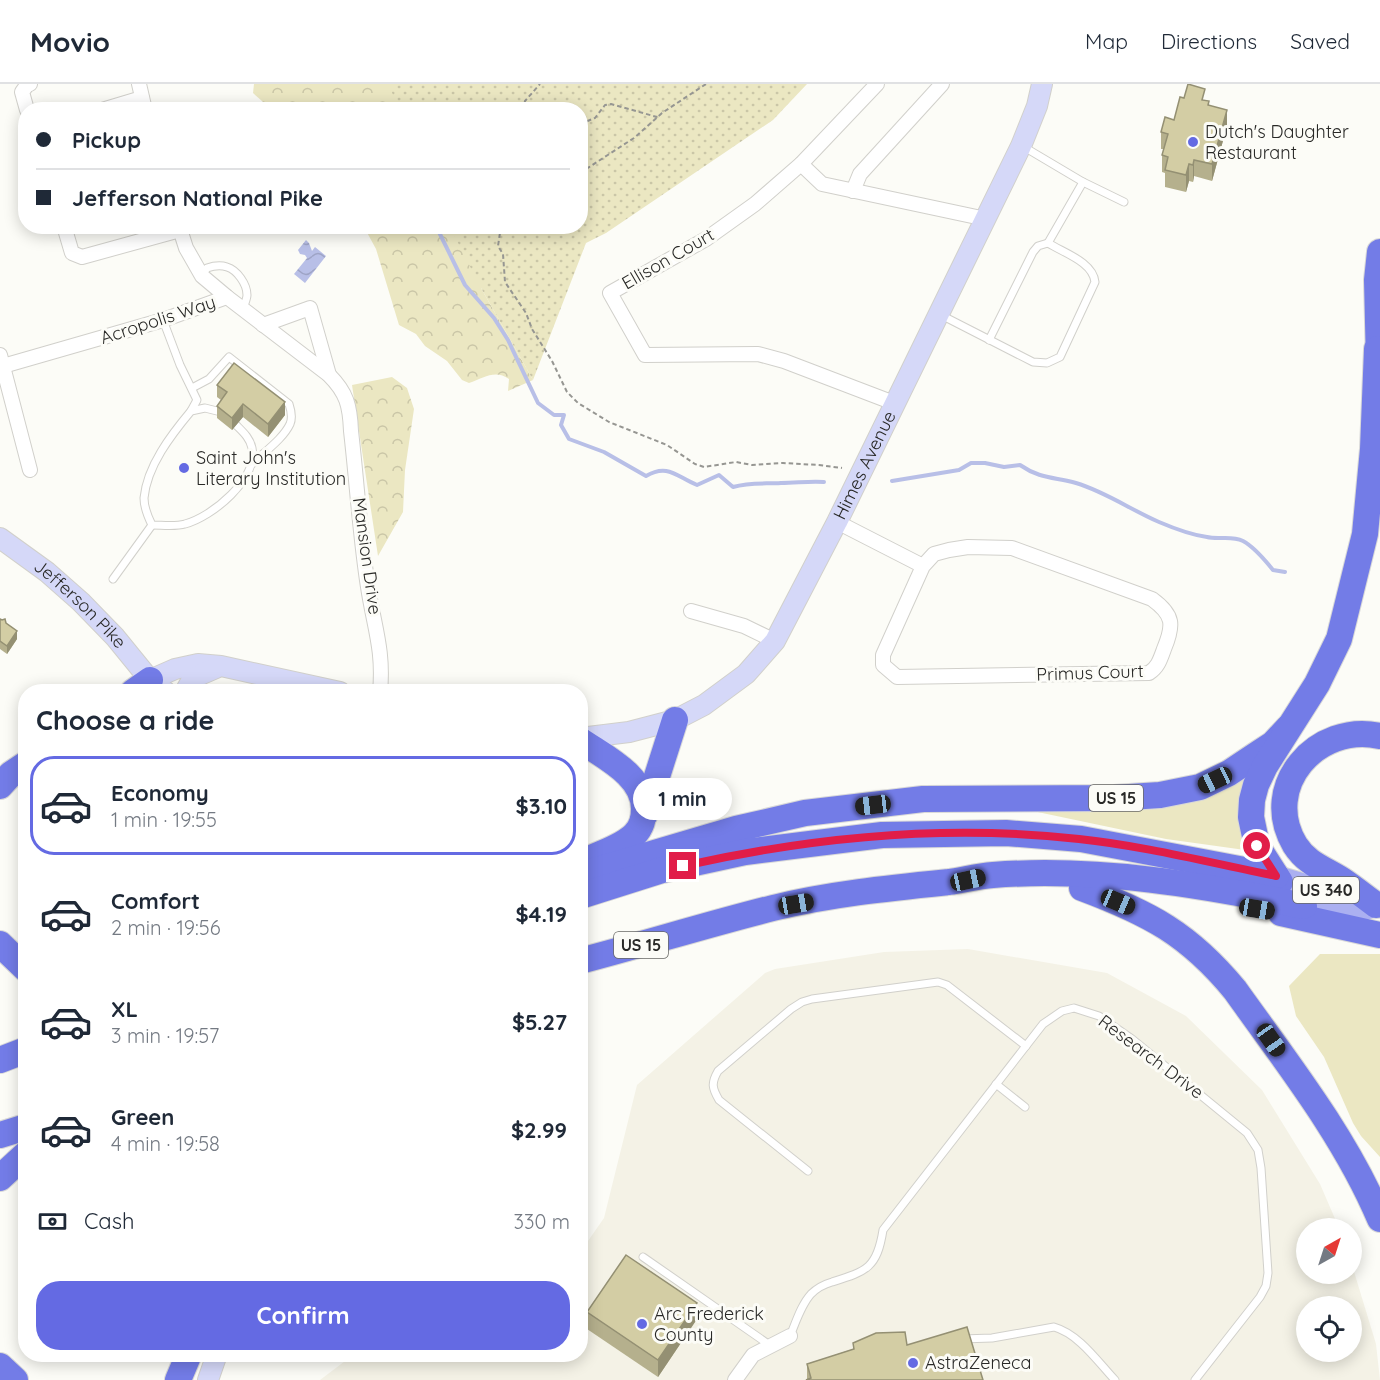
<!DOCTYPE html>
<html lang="en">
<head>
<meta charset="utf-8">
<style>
	body { margin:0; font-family:Quicksand,sans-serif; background:#f6f6f7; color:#1f2937; height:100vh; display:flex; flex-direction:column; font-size:22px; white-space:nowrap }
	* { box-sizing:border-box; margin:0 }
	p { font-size:20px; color:#747a83 }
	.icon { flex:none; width:33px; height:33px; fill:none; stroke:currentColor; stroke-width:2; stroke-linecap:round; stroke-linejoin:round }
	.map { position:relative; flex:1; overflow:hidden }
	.drawer { position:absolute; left:18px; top:600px; width:570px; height:678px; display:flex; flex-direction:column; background:#fff; border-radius:24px; box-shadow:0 3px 15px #0003 }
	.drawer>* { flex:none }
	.top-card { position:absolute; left:18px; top:18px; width:570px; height:132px; border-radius:24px; box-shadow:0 3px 15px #0003; display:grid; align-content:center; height:132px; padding:0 18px; background:#fff }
	.needle { width:39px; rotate:39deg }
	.fabs { position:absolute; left:1296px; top:1134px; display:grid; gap:12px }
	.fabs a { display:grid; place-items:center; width:66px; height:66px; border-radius:50%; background:#fff; box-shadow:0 3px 15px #0003; font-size:30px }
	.end { position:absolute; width:27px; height:27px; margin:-14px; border:8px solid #e11d48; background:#fff; box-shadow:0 0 0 3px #fff }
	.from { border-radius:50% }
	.bubble { position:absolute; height:42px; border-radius:21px; background:#fff; box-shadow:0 3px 15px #0003; font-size:20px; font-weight:700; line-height:42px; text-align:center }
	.car { position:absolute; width:18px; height:36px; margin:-18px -9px; border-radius:8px; box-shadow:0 0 4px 2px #0007; background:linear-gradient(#222 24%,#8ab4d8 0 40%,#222 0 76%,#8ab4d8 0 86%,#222 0) }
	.top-card b { display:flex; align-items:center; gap:21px; height:57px; font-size:22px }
	.top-card b+b { border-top:2px solid #e0e1e3 }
	.top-card i { width:15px; height:15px; background:#1f2937 }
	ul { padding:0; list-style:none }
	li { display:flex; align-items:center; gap:18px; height:99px; margin:0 12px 9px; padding:0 6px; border:3px solid transparent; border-radius:24px }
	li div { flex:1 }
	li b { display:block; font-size:22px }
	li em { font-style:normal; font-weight:700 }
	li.current { border-color:#646ae3 }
	li>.icon { width:54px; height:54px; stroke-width:1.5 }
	h2 { padding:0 18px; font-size:27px; line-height:72px }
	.pay { display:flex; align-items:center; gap:15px; height:66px; padding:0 18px; font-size:22px }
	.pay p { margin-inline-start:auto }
	.button { display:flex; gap:12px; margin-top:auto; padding:12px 18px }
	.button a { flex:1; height:69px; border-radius:24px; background:#646ae3; color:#fff; font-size:24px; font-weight:700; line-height:69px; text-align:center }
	header { display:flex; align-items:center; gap:36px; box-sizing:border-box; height:84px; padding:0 30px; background:#fff; border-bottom:2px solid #e0e1e3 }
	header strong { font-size:28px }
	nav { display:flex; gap:33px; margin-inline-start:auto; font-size:21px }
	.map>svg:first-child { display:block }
	.built { fill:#f4f2e6; fill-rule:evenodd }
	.grass { fill:#ebe7c2 }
	.forest { fill:url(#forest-crowns) }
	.park { fill:url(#park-dots) }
	.water { fill:url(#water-waves) }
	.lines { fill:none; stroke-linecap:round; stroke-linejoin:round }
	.stream { stroke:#b8bfe7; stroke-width:4 }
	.lane-casing { stroke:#d1d0cb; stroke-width:9 }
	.street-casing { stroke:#d1d0cb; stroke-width:16 }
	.secondary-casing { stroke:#d1d0cb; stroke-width:22 }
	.primary-casing { stroke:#d8d8d8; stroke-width:23 }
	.highway-casing { stroke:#d8d8d8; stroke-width:28 }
	.path { stroke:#969692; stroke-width:2; stroke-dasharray:4.5 3; stroke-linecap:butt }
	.lane { stroke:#fff; stroke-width:7 }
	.street { stroke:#fff; stroke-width:14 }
	.secondary { stroke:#d5d8f8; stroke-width:20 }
	.primary { stroke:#abb0f1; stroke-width:21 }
	.highway { stroke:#737ce7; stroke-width:26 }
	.wall { fill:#b5b08d }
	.shaded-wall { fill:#949073 }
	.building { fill:#d3cda4; stroke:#949073; stroke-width:1.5 }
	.route { stroke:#e11d48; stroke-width:8 }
	.poi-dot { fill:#646ae3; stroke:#fcfcf7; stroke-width:2 }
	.labels { text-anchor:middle; stroke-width:6; stroke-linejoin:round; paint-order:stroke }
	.shield { fill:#fcfcf7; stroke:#686865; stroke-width:1.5 }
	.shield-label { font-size:16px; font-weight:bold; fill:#292927 }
	.poi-label { font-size:18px; fill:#292927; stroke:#fcfcf7; text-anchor:start }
	.street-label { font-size:18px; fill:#292927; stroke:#fcfcf7 }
</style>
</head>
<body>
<header>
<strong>Movio</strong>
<nav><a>Map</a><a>Directions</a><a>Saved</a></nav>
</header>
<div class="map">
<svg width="1380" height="1296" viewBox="0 0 1380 1296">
	<defs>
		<pattern id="forest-crowns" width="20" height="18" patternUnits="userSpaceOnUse" patternTransform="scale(1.5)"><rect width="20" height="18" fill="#ebe7c2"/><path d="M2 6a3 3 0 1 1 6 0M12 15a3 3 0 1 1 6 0" fill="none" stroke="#cac6a7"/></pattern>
		<pattern id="park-dots" width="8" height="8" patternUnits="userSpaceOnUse" patternTransform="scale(1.5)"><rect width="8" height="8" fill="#ebe7c2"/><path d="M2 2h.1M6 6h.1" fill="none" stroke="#cac6a7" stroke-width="1.8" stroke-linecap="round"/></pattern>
		<pattern id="water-waves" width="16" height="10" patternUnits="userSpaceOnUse" patternTransform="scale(1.5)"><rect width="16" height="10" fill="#b8bfe7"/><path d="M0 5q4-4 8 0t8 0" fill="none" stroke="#9ea4c6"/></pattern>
	</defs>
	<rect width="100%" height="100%" fill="#fcfcf7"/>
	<path class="built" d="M968,865L1107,889L1186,932L1262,1006L1320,1100L1339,1144H1306V1190H1352V1181L1376,1260L1380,1296H320L353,1271L464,1272L467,1270H580L581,1167L604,1134L637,1001L765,889L775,885L884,868ZM1306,1222H1352V1268H1306Z"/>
	<g class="grass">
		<polygon points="1251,682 1248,764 1245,766 1166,755 1004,721 1075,721"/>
		<polygon points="1320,870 1380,870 1380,1073 1361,1052 1353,1039 1324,973 1296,932 1289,902"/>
	</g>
	<g class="forest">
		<polygon points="254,0 442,0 444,25 271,25 253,9"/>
		<path d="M364,143H486L481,204L533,296L508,307L509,295C495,285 484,294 469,299L462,296L447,277L425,262L416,250L399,241L376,165Z"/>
		<polygon points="392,293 407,304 414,325 405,386 403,428 378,472 352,301"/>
	</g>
	<polygon class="park" points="389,0 807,0 773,36 606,149 586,159 533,296 481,204 450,143 580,142 580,26 398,25"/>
	<polygon class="water" points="306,156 309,159 312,167 315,163 326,172 305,199 294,190 307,174 305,171 300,170 298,166"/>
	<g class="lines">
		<g class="stream">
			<path d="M436,142L465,201L494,234L508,256L538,319L554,331H564L561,341L569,355L604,368L646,392C668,379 677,393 697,401L719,391L733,403C750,398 764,400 781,399C797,399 808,397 824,398"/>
			<path d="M892,397L959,386L971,379H985L1004,383L1020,381C1040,395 1055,393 1076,399C1106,408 1131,426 1159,438C1173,444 1192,451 1207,453C1219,456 1231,451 1243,457C1254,463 1265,476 1273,486L1285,488"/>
		</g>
		<g class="lane-casing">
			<g id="lane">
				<polyline points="1024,63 1083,98 1124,118"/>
				<path d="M202,192L207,184C213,182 221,181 227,183C237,186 247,200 247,211C247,215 244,221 243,225"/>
				<path d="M941,231L1033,278L1047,279L1060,273L1095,198C1093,178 1064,169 1048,159L1083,98"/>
				<polyline points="163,236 180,281 197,316 191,327"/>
				<polyline points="989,256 1033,168 1038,162 1048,159"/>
				<path d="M192,304L209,295L229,273L289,320C291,326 293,333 290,340C283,355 264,368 252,380"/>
				<path d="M221,328L205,324L191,327C171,351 147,382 144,414C144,423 148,433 152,441C162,441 175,443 185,440C212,433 258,395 252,364C250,354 243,348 236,341"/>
				<polyline points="113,495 152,441"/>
				<polyline points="996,1000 1025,1023"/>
				<path d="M808,1087L719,1016C712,1004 711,999 718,987L791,925L802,918L812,915L938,898L947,901L1026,962"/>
				<polyline points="643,1173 771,1262"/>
				<path d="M790,1252C796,1238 801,1221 811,1210C817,1204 825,1200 832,1198C867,1187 877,1184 883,1146L1043,940L1062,927L1074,924L1099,932L1132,955L1247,1049L1258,1066L1261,1084L1268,1189L1266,1202L1260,1213L1195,1296"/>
				<path d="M962,1255L992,1254L1054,1243C1079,1250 1098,1278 1115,1296"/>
			</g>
		</g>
		<g class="street-casing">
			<g id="street">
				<polyline points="139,0 145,26"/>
				<polyline points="27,26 22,8 27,1 30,0"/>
				<polyline points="102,26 142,14"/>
				<polyline points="801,80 877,0"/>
				<polyline points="853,107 860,90 942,0"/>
				<polyline points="64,142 72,169 82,173 180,146"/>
				<path d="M179,142L186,164L202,192L227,213L329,291C347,309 350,322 351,347C357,399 360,452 368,503C374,543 384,566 380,608"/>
				<polyline points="263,241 310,224 329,291"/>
				<polyline points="0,271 30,386"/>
				<polyline points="3,282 163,236 227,213"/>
				<polyline points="894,319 784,277 758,270 645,271 610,209 706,155 755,120 801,80 822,100 986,135"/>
				<path d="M837,438L923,482L934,470L949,466L968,463L1012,464L1152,515C1174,531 1174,541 1164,565C1160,576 1158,583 1149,589L897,593L883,581V571L923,482"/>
				<polyline points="691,527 744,542 775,557"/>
				<polyline points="735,1296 753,1271 790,1252"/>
			</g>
		</g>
		<g class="secondary-casing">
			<g id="secondary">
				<path id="s1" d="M0,454L47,488L81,518L115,553L150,596L166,608"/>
				<polyline points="150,596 175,585 198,580 221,582 340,608"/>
				<polyline points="185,608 193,594 216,584"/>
				<path id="s2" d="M580,654L629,648L675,636L704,621L746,590L775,557L837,438L1021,62L1037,22L1042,0"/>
				<polyline points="208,1296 217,1270"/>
			</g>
		</g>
		<g class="primary-casing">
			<g id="primary">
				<polyline points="1276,792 1367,818"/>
				<polyline points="1304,822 1352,831 1376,821"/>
			</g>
		</g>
		<g class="highway-casing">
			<g id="highway">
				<polyline points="1379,280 1377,196 1380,168"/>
				<polyline points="133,608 150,596"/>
				<path d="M580,656C604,673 644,691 644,725C644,734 641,744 635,750C623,763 600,769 585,777"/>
				<polyline points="0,702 11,690 26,680"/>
				<polyline points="645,730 675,636"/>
				<polyline points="580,791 736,745 805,729 923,715 1114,714 1160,711 1200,703 1229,689 1256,671 1273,660 1288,644"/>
				<polyline points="1280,798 1257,762 1251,733 1252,716 1256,701 1265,682 1317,600 1339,555 1365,450 1373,365 1377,265"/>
				<path d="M1082,804C1149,829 1189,850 1235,906C1287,979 1345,1052 1380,1135"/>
				<polyline points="580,812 662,786 745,768 882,751 1006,749 1081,755 1276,792"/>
				<path d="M1376,821C1365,813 1354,804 1342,796C1325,785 1307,780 1295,761C1260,702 1317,638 1380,652"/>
				<polyline points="1281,829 1380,851"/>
				<polyline points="0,860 26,885"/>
				<path d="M580,877C645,860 709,840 773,824C830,810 890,804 949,798C963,796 978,792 993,791C1098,783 1203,801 1304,822"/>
				<polyline points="0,976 26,966"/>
				<polyline points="0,1051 26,1043"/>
				<polyline points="0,1094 26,1070"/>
				<polyline points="0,1282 15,1296"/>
				<polyline points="178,1296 189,1270"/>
			</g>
		</g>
		<g class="path">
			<polyline points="524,19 536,26"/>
			<polyline points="523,26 525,17 540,0"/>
			<polyline points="580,40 595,34 605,21 611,20 657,33"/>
			<polyline points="580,89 634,54 662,29 706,0"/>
			<polyline points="501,142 498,162 503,170 505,198 526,229 532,245 552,277 567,308 578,319 609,338 667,361 695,380 704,383 736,378 752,381 783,379 819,381 842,384"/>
		</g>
		<use href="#lane" class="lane"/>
		<use href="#street" class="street"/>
		<use href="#secondary" class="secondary"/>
		<use href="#primary" class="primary"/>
		<use href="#highway" class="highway"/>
	</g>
	<g class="wall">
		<polygon points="1184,14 1205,16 1227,42 1212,97 1194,92 1193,98 1189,97 1186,108 1165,103 1165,89 1162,88 1162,71 1164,65 1161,65 1161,48 1174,36"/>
		<polygon points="217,301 285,331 268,353 243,333 232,346 217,334 217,322 221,316 217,313"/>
		<polygon points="0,535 6,539 17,555 7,570 0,565"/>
		<polygon points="587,1228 697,1235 658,1293 587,1245"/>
		<polygon points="853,1259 907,1261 807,1296 807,1280 853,1265"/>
	</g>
	<g class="shaded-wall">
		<polygon points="1227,26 1227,42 1212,97 1212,80"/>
		<polygon points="1194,76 1194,92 1193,98 1193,81"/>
		<polygon points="1189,80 1189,97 1186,108 1186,91"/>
		<polygon points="285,318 285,331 268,353 268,340"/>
		<polygon points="243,320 243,333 232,346 232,334"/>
		<polygon points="17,547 17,555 7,570 7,562"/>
		<polygon points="697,1219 697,1235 658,1293 658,1276"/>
	</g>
	<g class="building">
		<polygon points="1188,0 1205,5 1202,16 1209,17 1208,21 1227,26 1212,80 1194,76 1193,81 1189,80 1186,91 1165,86 1168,73 1162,71 1168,50 1161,48 1165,33 1174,36 1180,13 1184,14"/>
		<polygon points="234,279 285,318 268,340 243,320 232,334 217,322 227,308 217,301"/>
		<polygon points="0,535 2,536 5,535 6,539 17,547 7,562 0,557"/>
		<polygon points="626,1171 697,1219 658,1276 587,1228"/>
		<polygon points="967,1243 983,1296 806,1296 811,1294 807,1280 854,1265 853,1259 876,1249 905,1248 907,1261"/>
	</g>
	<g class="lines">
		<path class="route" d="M683,782C812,753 947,740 1079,755C1145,762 1211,779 1276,792L1257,762"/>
	</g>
	<g class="poi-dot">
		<circle cx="1193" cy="58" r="6"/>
		<circle cx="184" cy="384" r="6"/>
		<circle cx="642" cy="1240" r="6"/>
		<circle cx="913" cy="1279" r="6"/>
	</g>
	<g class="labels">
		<g class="shield">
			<rect x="1089" y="701" width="54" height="26" rx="4.5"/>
			<rect x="1293" y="793" width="66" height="26" rx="4.5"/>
			<rect x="614" y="848" width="54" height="26" rx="4.5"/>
		</g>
		<g class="shield-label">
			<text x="1116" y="720">US 15</text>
			<text x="1326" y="812">US 340</text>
			<text x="641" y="867">US 15</text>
		</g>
		<g class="poi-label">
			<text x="1205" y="54">Dutch's Daughter<tspan x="1205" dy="21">Restaurant</tspan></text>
			<text x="196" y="380">Saint John's<tspan x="196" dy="21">Literary Institution</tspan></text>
			<text x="654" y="1236">Arc Frederick<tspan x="654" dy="21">County</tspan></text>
			<text x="925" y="1285">AstraZeneca</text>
		</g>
		<g class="street-label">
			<text transform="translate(668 175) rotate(-30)" y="6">Ellison Court</text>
			<text transform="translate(158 236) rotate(-18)" y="6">Acropolis Way</text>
			<text dy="6" stroke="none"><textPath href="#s2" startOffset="423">Himes Avenue</textPath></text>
			<text transform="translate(367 472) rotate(82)" y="6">Mansion Drive</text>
			<text dy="6" stroke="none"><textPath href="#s1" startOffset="104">Jefferson Pike</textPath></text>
			<text transform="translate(1090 589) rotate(-2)" y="6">Primus Court</text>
			<text transform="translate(1151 973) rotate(37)" y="6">Research Drive</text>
		</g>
	</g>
</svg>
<div class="fabs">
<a><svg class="needle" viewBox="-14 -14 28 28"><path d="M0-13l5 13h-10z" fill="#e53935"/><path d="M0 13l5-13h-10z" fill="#747a83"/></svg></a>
<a><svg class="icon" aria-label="locate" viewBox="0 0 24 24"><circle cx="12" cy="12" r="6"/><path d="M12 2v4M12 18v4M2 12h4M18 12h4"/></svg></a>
</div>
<i class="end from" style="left:1257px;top:762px"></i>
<i class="end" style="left:683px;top:782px"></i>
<div class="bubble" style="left:633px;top:694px;width:99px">1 min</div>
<i class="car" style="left:1215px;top:696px;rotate:245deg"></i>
<i class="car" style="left:873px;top:721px;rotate:263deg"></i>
<i class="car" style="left:968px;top:796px;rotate:78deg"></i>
<i class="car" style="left:1118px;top:818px;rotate:113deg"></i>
<i class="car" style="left:796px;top:820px;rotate:80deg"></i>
<i class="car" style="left:1257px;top:825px;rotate:100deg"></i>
<i class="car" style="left:1271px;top:956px;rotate:145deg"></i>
<div class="top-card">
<b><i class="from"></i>Pickup</b>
<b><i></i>Jefferson National Pike</b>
</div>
<section class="drawer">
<h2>Choose a ride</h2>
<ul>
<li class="current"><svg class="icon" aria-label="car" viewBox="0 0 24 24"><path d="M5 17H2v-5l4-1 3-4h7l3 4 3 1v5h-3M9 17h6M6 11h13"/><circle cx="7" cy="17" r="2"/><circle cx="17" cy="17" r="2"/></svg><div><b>Economy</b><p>1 min · 19:55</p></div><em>$3.10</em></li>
<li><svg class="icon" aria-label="car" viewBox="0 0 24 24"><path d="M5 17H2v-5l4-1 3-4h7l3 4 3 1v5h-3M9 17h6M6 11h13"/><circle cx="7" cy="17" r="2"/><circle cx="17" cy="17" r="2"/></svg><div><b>Comfort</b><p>2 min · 19:56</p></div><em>$4.19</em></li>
<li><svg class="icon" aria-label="car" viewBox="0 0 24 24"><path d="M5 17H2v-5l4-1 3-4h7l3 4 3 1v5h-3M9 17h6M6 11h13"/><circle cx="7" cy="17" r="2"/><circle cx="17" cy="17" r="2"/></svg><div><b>XL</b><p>3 min · 19:57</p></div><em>$5.27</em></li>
<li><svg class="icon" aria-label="car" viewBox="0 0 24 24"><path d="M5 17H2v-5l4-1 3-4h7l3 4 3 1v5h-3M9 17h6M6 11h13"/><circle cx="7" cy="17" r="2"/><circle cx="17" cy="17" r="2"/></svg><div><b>Green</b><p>4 min · 19:58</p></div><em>$2.99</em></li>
</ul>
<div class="pay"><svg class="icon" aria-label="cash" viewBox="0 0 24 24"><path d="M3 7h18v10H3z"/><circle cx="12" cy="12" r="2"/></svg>Cash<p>330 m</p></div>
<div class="button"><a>Confirm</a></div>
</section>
</div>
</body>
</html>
